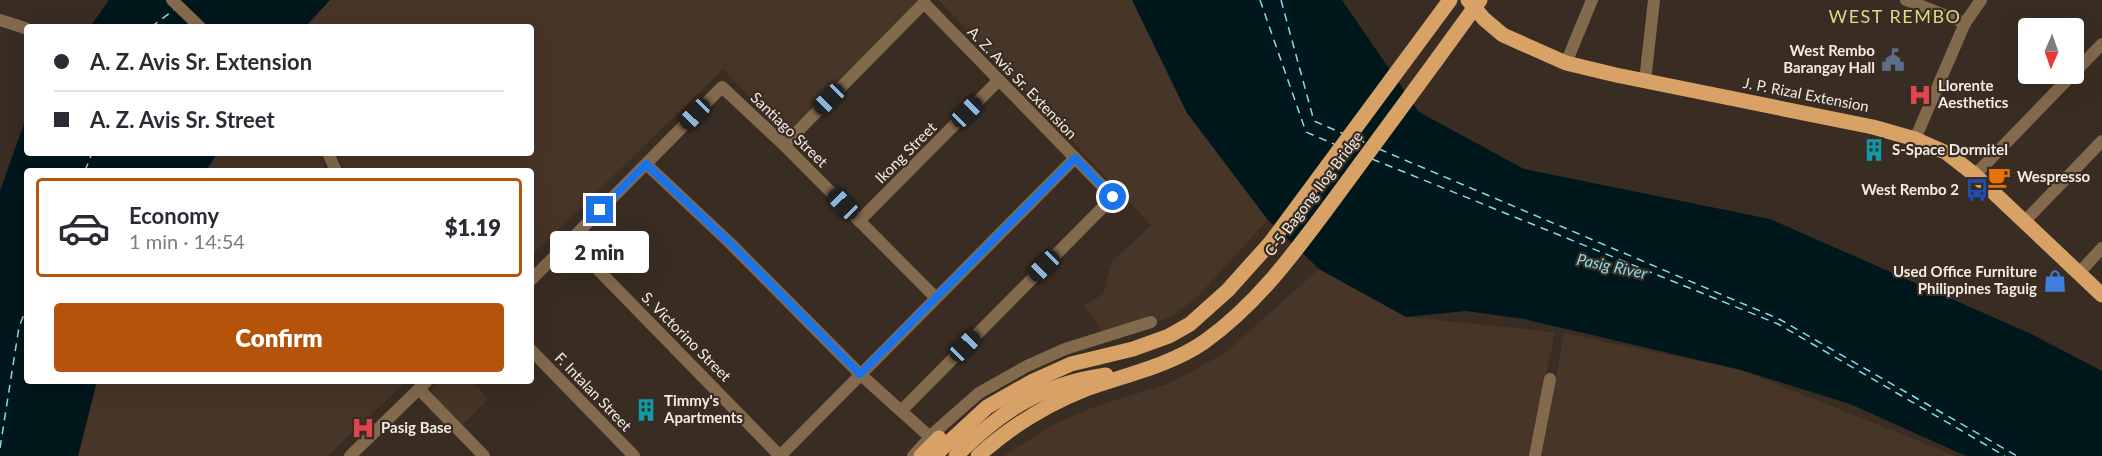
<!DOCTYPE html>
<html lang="en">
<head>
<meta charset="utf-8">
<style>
	body { margin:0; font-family:Lato,sans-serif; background:#f7f7f7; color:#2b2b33; height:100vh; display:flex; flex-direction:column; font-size:22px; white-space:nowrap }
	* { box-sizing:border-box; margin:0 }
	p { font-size:20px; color:#7c7c81 }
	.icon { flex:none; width:33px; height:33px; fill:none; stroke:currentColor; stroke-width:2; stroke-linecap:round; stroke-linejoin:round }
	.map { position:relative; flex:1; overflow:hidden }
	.side { position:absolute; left:24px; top:168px; width:510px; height:216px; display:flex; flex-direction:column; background:#fff; border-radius:6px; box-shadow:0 6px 24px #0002 }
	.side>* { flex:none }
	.guide { position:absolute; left:24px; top:24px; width:510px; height:132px; border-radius:6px; box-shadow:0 6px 24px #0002; display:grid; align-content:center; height:132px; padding:0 30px; background:#fff }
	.needle { width:39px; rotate:182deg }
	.tools { position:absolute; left:2018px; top:18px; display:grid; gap:12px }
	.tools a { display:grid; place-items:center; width:66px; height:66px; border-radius:6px; background:#fff; box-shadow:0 6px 24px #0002; font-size:30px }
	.end { position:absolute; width:27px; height:27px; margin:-14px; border:8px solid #1a73e8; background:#fff; box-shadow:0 0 0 3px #fff }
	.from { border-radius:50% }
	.bubble { position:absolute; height:42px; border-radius:6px; background:#fff; box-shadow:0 6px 24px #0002; font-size:20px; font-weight:800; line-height:42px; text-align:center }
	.car { position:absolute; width:18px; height:36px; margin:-18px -9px; border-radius:8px; box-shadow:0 0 4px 2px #0007; background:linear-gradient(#222 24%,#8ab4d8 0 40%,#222 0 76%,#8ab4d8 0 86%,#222 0) }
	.guide b { display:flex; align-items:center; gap:21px; height:57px; font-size:22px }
	.guide b+b { border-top:2px solid #e1e1e2 }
	.guide i { width:15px; height:15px; background:#2b2b33 }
	ul { padding:10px 0 0; list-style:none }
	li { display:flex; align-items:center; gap:18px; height:99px; margin:0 12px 9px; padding:0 18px; border:3px solid transparent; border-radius:6px }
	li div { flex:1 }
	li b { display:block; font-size:22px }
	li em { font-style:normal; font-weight:800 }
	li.selected { border-color:#b45309 }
	li>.icon { width:54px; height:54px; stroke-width:1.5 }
	.button { display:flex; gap:12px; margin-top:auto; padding:12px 30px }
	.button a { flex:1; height:69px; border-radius:6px; background:#b45309; color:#fff; font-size:24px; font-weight:800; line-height:69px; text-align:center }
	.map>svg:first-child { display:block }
	.built { fill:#473527 }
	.water { fill:#00171c }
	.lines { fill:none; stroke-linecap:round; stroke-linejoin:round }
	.ferry { stroke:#85dcef; stroke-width:1.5; stroke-dasharray:8 6; stroke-linecap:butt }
	.minor { stroke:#846a4d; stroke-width:12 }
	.major { stroke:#d8a266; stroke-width:15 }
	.major-bridge { stroke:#d8a266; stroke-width:15 }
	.route { stroke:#1a73e8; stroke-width:8 }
	.labels { text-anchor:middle; stroke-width:4.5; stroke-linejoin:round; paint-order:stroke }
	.poi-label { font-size:15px; font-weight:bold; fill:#f3ebe4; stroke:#392d23; text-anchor:start }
	.street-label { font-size:15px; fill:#f3ebe4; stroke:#392d23 }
	.water-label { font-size:16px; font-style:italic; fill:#85dcef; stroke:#392d23 }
	.quarter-label { font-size:18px; letter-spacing:1.5px; fill:#ddd789; stroke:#392d23 }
</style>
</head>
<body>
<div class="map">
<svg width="2102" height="456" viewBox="0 0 2102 456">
	<rect width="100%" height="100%" fill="#392d23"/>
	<g class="built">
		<polygon points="330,0 920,0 785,134 723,69 531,256 531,171 345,171 336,153 531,153 531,27 305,27"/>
		<polygon points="939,0 1132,0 1187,113 1268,220 1196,298 1170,317 1108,340 1084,306 1103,294 1112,262 1151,225"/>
		<polygon points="217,153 320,153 326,171 206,171"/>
		<polygon points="1319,269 1406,317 1555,332 1529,456 1003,456 1058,422 1099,405 1168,384 1225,353"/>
		<polygon points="1564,333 1741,370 1956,456 1542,456"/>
		<polygon points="97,381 406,381 328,456 78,456"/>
		<polygon points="440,381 471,381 488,399 461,426 435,398 431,391"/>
	</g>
	<g class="water">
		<polygon points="109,0 330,0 305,27 90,27"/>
		<polygon points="1132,0 1342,0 1419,112 1524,169 1770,219 2029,333 2102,371 2102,456 1966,456 1850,404 1741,370 1524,319 1466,311 1406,317 1319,269 1268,220 1187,113"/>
		<polygon points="27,115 27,153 217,153 206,171 27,171 27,381 97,381 78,456 0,456 0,191"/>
	</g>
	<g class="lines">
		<g class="ferry">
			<polyline points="1260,0 1306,132 1334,144"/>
			<polyline points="1281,0 1314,121 1344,134"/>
			<polyline points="151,27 174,10"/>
			<polyline points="1357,139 1366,143"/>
			<polyline points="1347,149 1359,154"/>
			<polyline points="1379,149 1779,319 2017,456"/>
			<polyline points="1372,159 1778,324 2005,456"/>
			<polyline points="85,171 92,153"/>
			<polyline points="0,448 19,327 27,307"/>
		</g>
		<g class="minor">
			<polyline points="172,0 200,27"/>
			<polyline points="1906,0 1965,23"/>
			<polyline points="0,20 25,28"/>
			<polyline points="1566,63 1592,0"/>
			<polyline points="1645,81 1654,0"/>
			<polyline points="1915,139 1965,23 1981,0"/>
			<polyline points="784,145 924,3 1113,197 901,411"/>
			<polyline points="328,153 336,171"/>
			<polyline points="646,164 730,243 860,374 930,437"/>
			<polyline points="1975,175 2102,44"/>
			<polyline points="859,221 999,80"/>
			<polyline points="2024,222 2102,141"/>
			<polyline points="570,241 780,456"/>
			<polyline points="2079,273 2102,248"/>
			<polyline points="531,280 722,87 784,145 935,297"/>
			<polyline points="531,350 634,456"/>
			<polyline points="419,389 484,456"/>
			<polyline points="350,456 427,381"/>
			<polyline points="780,456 1075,158"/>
			<polyline points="913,456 937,430 979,393 1027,366 1065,349 1151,322"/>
			<polyline points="1535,456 1550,379"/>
		</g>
		<g class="major">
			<polyline points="1468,0 1484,19 1503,35 1566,63 1616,75 1873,127 1915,139 1947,153 1975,175 2102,295"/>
			<polyline points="921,456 939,438"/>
			<polyline points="934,456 987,407 1033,381 1071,364 1133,349 1169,336 1190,324 1228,290 1271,242 1450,0"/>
			<path d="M956,456C1001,411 1042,384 1106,375"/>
			<path d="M978,456C1010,427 1045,405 1086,389C1125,375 1169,366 1204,342C1259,303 1298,248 1338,194C1370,150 1403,106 1435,62"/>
		</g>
		<polyline class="major-bridge" points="1435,62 1480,0"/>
	</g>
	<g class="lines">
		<polyline class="route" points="600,210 646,164 730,243 860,374 1075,158 1113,197"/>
	</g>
	<defs>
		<g id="civic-bare" transform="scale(1.8)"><path d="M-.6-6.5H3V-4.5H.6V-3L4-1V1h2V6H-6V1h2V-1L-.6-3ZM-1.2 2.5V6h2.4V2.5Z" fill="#5c6f8a" stroke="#392d23" stroke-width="2.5" paint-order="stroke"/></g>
		<g id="hospital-bare" transform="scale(1.8)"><path d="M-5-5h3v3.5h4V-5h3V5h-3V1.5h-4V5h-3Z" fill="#e0444e" stroke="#392d23" stroke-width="2.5" paint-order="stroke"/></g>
		<g id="building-bare" transform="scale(1.8)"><path d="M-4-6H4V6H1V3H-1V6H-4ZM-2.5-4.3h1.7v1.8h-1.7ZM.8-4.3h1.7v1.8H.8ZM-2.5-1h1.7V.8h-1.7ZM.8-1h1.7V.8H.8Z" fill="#0f9aa8" stroke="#392d23" stroke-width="2.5" paint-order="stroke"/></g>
		<g id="cafe-bare" transform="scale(1.8)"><path d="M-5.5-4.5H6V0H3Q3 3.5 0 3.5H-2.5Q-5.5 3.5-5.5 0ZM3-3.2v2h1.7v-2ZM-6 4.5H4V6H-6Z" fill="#e8710a" stroke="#392d23" stroke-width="2.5" paint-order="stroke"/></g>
		<g id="bus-bare" transform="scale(1.8)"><path d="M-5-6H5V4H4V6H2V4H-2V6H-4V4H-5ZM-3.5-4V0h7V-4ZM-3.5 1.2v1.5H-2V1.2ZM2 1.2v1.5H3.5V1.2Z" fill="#1a4fb4" stroke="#392d23" stroke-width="2.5" paint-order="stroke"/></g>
		<g id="shop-bare" transform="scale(1.8)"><path d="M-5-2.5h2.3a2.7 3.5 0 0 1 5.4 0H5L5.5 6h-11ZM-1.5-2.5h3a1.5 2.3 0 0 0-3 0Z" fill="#3f7fe0" stroke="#392d23" stroke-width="2.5" paint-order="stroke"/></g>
	</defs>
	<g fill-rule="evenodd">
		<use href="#civic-bare" x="1893" y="60"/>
		<use href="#hospital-bare" x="1920" y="95"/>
		<use href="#building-bare" x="1874" y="150"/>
		<use href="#cafe-bare" x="1999" y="177"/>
		<use href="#bus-bare" x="1977" y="190"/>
		<use href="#shop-bare" x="2055" y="281"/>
		<use href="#building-bare" x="646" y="410"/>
		<use href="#hospital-bare" x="363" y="428"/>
	</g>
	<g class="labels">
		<g class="poi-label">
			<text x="1875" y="56" text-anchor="end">West Rembo<tspan x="1875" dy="17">Barangay Hall</tspan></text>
			<text x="1938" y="91">Llorente<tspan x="1938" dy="17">Aesthetics</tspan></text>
			<text x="1892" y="155">S-Space Dormitel</text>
			<text x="2017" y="182">Wespresso</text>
			<text x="1959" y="195" text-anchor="end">West Rembo 2</text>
			<text x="2037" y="277" text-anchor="end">Used Office Furniture<tspan x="2037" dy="17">Philippines Taguig</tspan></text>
			<text x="664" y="406">Timmy's<tspan x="664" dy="17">Apartments</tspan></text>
			<text x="381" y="433">Pasig Base</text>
		</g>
		<g class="street-label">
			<text transform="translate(1022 83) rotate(46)" y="5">A. Z. Avis Sr. Extension</text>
			<text transform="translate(1806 95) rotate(11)" y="5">J. P. Rizal Extension</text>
			<text transform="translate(789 130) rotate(44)" y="5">Santiago Street</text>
			<text transform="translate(906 153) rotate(-45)" y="5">Ikong Street</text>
			<text transform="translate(1314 194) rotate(-53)" y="5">C-5 Bagong Ilog Bridge</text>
			<text transform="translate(686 337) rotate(45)" y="5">S. Victorino Street</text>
			<text transform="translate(593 392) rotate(46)" y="5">F. Intalan Street</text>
		</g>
		<g class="water-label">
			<text transform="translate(1612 266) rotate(12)" y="6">Pasig River</text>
		</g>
		<g class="quarter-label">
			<text x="1895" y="23">WEST REMBO</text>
		</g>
	</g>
</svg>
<div class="tools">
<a><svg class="needle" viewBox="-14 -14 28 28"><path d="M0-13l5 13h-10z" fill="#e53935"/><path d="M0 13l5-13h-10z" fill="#7c7c81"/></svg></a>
</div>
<i class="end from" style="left:1113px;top:197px"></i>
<i class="end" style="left:600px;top:210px"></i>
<div class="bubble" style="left:550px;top:231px;width:99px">2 min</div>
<i class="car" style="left:829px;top:99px;rotate:225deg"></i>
<i class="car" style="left:967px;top:112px;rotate:45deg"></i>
<i class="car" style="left:695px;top:114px;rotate:224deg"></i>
<i class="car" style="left:843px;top:204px;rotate:316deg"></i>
<i class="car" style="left:1044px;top:266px;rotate:225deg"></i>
<i class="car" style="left:965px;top:346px;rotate:44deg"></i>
<div class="guide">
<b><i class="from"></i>A. Z. Avis Sr. Extension</b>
<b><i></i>A. Z. Avis Sr. Street</b>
</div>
<section class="side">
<ul>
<li class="selected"><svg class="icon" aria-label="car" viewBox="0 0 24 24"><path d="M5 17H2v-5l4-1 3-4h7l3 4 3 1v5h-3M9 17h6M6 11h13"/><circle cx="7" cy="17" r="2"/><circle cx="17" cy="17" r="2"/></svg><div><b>Economy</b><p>1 min · 14:54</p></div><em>$1.19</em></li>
</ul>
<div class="button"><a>Confirm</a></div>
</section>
</div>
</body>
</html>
